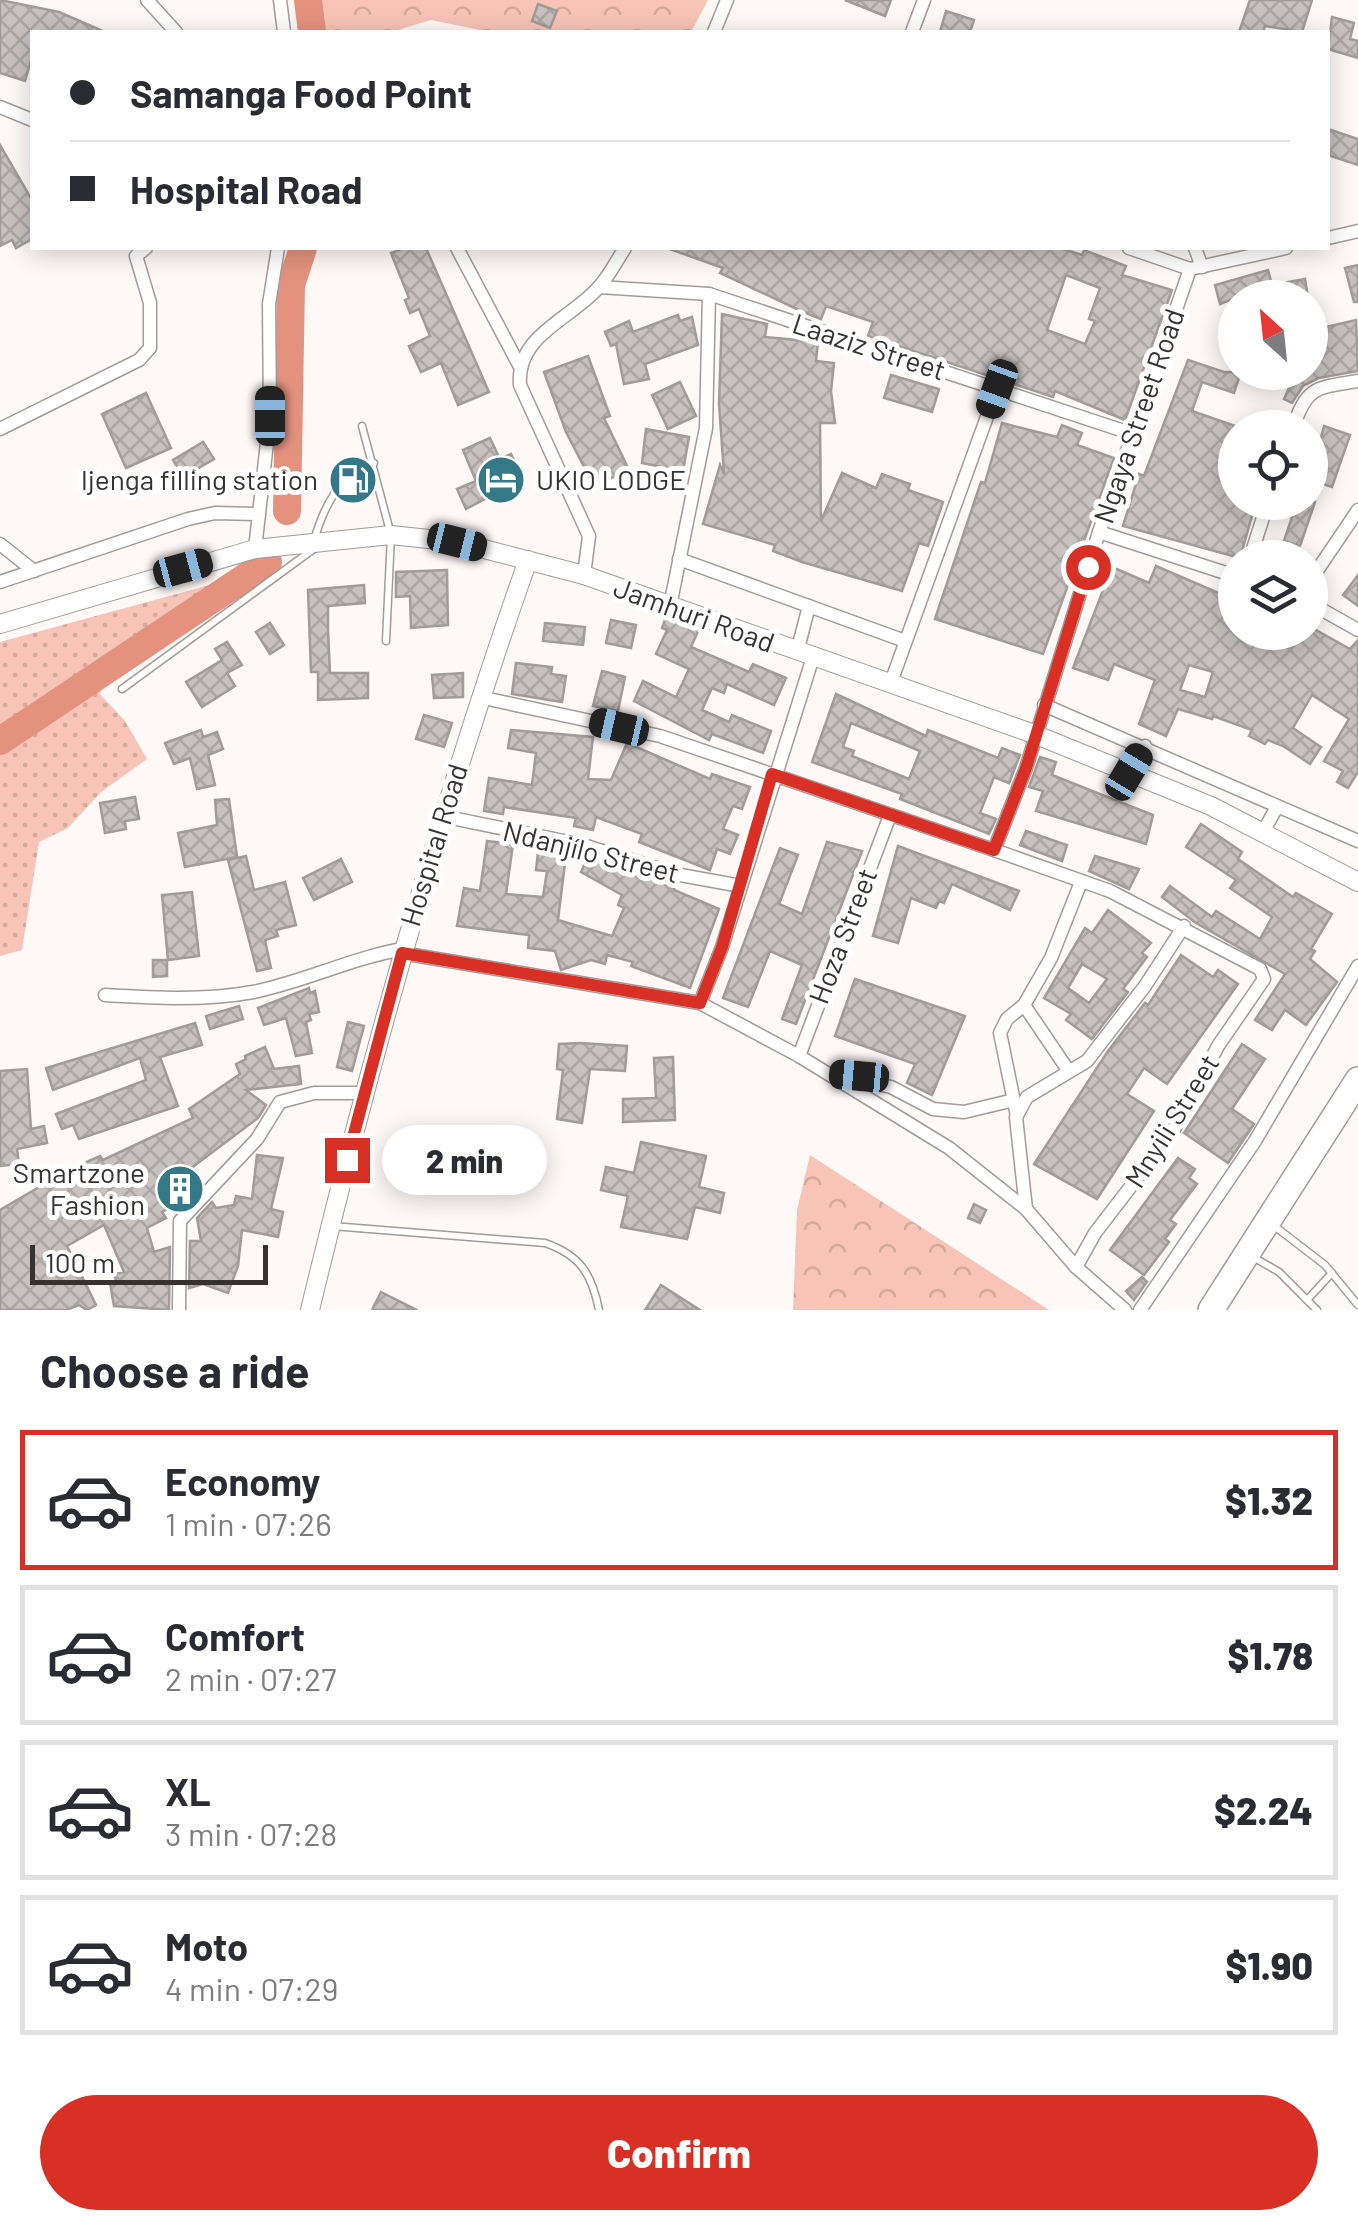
<!DOCTYPE html>
<html lang="en">
<head>
<meta charset="utf-8">
<style>
	body { margin:0; font-family:Barlow,sans-serif; background:#f2f2f3; color:#2b2b33; height:100vh; display:flex; flex-direction:column; font-size:38px; white-space:nowrap }
	* { box-sizing:border-box; margin:0 }
	p { font-size:32px; color:#7c7c81 }
	.icon { flex:none; width:55px; height:55px; fill:none; stroke:currentColor; stroke-width:2; stroke-linecap:round; stroke-linejoin:round }
	.map { position:relative; height:1310px; overflow:hidden }
	.details { display:flex; flex-direction:column; background:#fff; flex:1 }
	.details>* { flex:none }
	.banner { position:absolute; left:30px; top:30px; width:1300px; height:220px; border-radius:0px; box-shadow:0 5px 25px #0003; display:grid; align-content:center; height:220px; padding:0 40px; background:#fff }
	.needle { width:65px; rotate:333deg }
	.fabs { position:absolute; left:1218px; top:280px; display:grid; gap:20px }
	.fabs a { display:grid; place-items:center; width:110px; height:110px; border-radius:50%; background:#fff; box-shadow:0 5px 25px #0003; font-size:50px }
	.scale { position:absolute; left:30px; bottom:25px; width:238px; box-sizing:border-box; padding-left:10px; border:5px solid #353231; border-top:0; font-size:28px; line-height:35px; white-space:nowrap; color:#353231; -webkit-text-stroke:8px #fff; paint-order:stroke }
	.end { position:absolute; width:45px; height:45px; margin:-22px; border:12px solid #d93025; background:#fff; box-shadow:0 0 0 5px #fff }
	.from { border-radius:50% }
	.bubble { position:absolute; height:70px; border-radius:35px; background:#fff; box-shadow:0 5px 25px #0003; font-size:32px; font-weight:800; line-height:70px; text-align:center }
	.car { position:absolute; width:30px; height:60px; margin:-30px -15px; border-radius:12px; box-shadow:0 0 8px 2px #0007; background:linear-gradient(#222 24%,#8ab4d8 0 40%,#222 0 76%,#8ab4d8 0 86%,#222 0) }
	.banner b { display:flex; align-items:center; gap:35px; height:95px; font-size:38px }
	.banner b+b { border-top:2px solid #e1e1e2 }
	.banner i { width:25px; height:25px; background:#2b2b33 }
	ul { padding:0; list-style:none }
	li { display:flex; align-items:center; gap:30px; height:140px; margin:0 20px 15px; padding:0 20px; border:5px solid #e1e1e2; border-radius:0px }
	li div { flex:1 }
	li b { display:block; font-size:38px }
	li em { font-style:normal; font-weight:800 }
	li.current { border-color:#d93025 }
	li>.icon { width:90px; height:90px; stroke-width:1.5 }
	h2 { padding:0 40px; font-size:45px; line-height:120px }
	.action { display:flex; gap:20px; margin-top:auto; padding:20px 40px }
	.action a { flex:1; height:115px; border-radius:60px; background:#d93025; color:#fff; font-size:40px; font-weight:800; line-height:115px; text-align:center }
	.map>svg:first-child { display:block }
	.grass { fill:url(#grass-dots) }
	.park { fill:url(#park-crowns) }
	.lines { fill:none; stroke-linecap:round; stroke-linejoin:round }
	.river { stroke:#e4927e; stroke-width:28 }
	.building { fill:url(#building-cross-hatch); stroke:#a29b9a; stroke-width:2.5; fill-rule:evenodd }
	.lane-casing { stroke:#a29b99; stroke-width:9 }
	.street-casing { stroke:#a29b99; stroke-width:15 }
	.secondary-casing { stroke:#a29b99; stroke-width:20 }
	.highway-casing { stroke:#a29b99; stroke-width:28 }
	.lane { stroke:#fff; stroke-width:6 }
	.street { stroke:#fff; stroke-width:12 }
	.secondary { stroke:#fff; stroke-width:18 }
	.highway { stroke:#fff; stroke-width:25 }
	.route { stroke:#d93025; stroke-width:12 }
	.labels { text-anchor:middle; stroke-width:10; stroke-linejoin:round; paint-order:stroke }
	.street-label { font-size:28px; fill:#353231; stroke:#fff }
	.poi-label { font-size:28px; fill:#353231; stroke:#fff; text-anchor:end }
</style>
</head>
<body>
<div class="map">
<svg width="1358" height="1310" viewBox="0 0 1358 1310">
	<defs>
		<pattern id="grass-dots" width="8" height="8" patternUnits="userSpaceOnUse" patternTransform="scale(2.5)"><rect width="8" height="8" fill="#f7c4b7"/><path d="M2 2h.1M6 6h.1" fill="none" stroke="#d4a99e" stroke-width="1.8" stroke-linecap="round"/></pattern>
		<pattern id="park-crowns" width="20" height="18" patternUnits="userSpaceOnUse" patternTransform="scale(2.5)"><rect width="20" height="18" fill="#f7c4b7"/><path d="M2 6a3 3 0 1 1 6 0M12 15a3 3 0 1 1 6 0" fill="none" stroke="#d4a99e"/></pattern>
		<pattern id="building-cross-hatch" width="8" height="8" patternUnits="userSpaceOnUse" patternTransform="scale(2.5)"><rect width="8" height="8" fill="#c8c1bf"/><path d="M0 0l8 8M0 8l8-8" fill="none" stroke="#aca6a5"/></pattern>
	</defs>
	<rect width="100%" height="100%" fill="#fef8f7"/>
	<polygon class="grass" points="253,579 104,678 100,694 125,721 147,759 101,792 68,828 39,842 22,950 0,956 0,642 206,586"/>
	<g class="park">
		<polygon points="314,0 708,0 691,32 490,32 431,20 391,32 326,32"/>
		<polygon points="810,1155 1049,1310 793,1310 797,1210"/>
	</g>
	<g class="lines">
		<g class="river">
			<polyline points="308,0 312,32"/>
			<polyline points="287,511 291,285 303,248"/>
			<polyline points="0,741 268,562"/>
		</g>
	</g>
	<g class="building">
		<polygon points="0,0 59,12 105,32 32,32 32,57 25,81 0,73"/>
		<polygon points="845,0 891,0 885,16"/>
		<polygon points="1250,0 1312,0 1302,32 1265,26 1263,32 1239,32"/>
		<polygon points="538,4 557,11 550,28 532,21"/>
		<polygon points="946,11 974,20 970,32 940,32"/>
		<polygon points="1332,17 1354,23 1350,39 1358,41 1358,58 1328,49"/>
		<polygon points="1328,129 1358,139 1358,165 1328,155"/>
		<polygon points="0,145 32,200 32,239 16,248 12,240 0,246"/>
		<polygon points="404,248 426,248 489,392 458,405 441,363 421,372 409,346 430,336 419,309 410,313 405,300 409,298 391,253"/>
		<path d="M667,248H1060L1082,255L1084,250L1126,266L1122,275L1172,290L1125,420L1055,391L1053,397L868,336L873,322L826,306L821,319L801,311L720,273L723,268ZM1066,275L1100,288L1089,319L1095,321L1085,344L1047,330Z"/>
		<polygon points="1358,265 1358,302 1354,302 1345,268"/>
		<polygon points="1268,270 1272,285 1305,279 1308,298 1235,298 1220,304 1215,285"/>
		<polygon points="722,314 767,324 765,337 818,342 816,361 834,363 831,391 835,423 820,423 821,521 842,473 876,488 882,474 910,484 908,490 943,502 928,546 919,543 902,591 802,562 773,551 775,545 703,524 720,465 724,474 719,404"/>
		<polygon points="678,315 680,321 692,317 698,345 645,364 649,379 624,384 616,344 611,346 605,332 629,321 633,332"/>
		<polygon points="1356,320 1358,371 1319,378 1303,386 1292,403 1284,399 1289,388 1274,372 1310,372 1310,349 1326,347 1326,327"/>
		<polygon points="588,356 610,416 604,418 629,470 594,486 566,432 544,372"/>
		<polygon points="1188,360 1224,372 1241,372 1234,393 1202,382 1192,411 1235,426 1235,502 1256,502 1240,558 1123,526 1139,474 1144,476"/>
		<polygon points="891,375 939,389 932,412 884,398"/>
		<polygon points="680,382 696,416 668,429 652,395"/>
		<polygon points="146,393 171,448 126,468 102,414"/>
		<polygon points="1002,423 1057,437 1062,425 1082,433 1077,445 1114,458 1043,654 935,619 981,482 985,483"/>
		<polygon points="1324,426 1350,435 1332,487 1310,480"/>
		<polygon points="646,429 689,437 683,471 642,463"/>
		<polygon points="490,438 500,459 511,454 523,479 466,509 457,489 476,481 463,450"/>
		<polygon points="203,442 214,459 183,477 173,460"/>
		<polygon points="1297,502 1315,502 1300,546 1284,541"/>
		<path d="M1156,566L1235,600V632L1314,629L1350,649L1358,640V772L1348,788L1337,782L1343,771L1324,761L1349,719L1312,695L1293,728L1321,747L1310,764L1283,746L1268,740L1265,744L1249,736L1252,730L1213,716L1212,719L1178,709L1166,736L1139,724L1155,680L1114,664L1108,680L1073,668L1112,567L1149,583ZM1189,665L1213,672L1205,697L1180,690Z"/>
		<polygon points="447,570 448,625 411,628 410,596 396,597 396,572"/>
		<polygon points="1358,575 1358,606 1343,595"/>
		<polygon points="364,585 365,603 328,606 328,630 330,673 368,673 368,698 318,700 318,672 311,672 308,590"/>
		<polygon points="666,617 699,629 691,647 749,672 753,664 786,678 774,705 727,684 724,693 712,688 702,710 729,722 732,715 771,731 763,753 712,734 709,740 634,701 643,681 676,697 689,669 656,654 667,630 662,628"/>
		<polygon points="611,620 636,625 631,648 606,643"/>
		<polygon points="270,623 284,645 270,654 256,632"/>
		<polygon points="545,623 585,627 583,645 543,641"/>
		<polygon points="227,642 242,665 227,673 235,686 202,707 186,682 222,660 215,649"/>
		<polygon points="516,663 552,667 551,674 566,676 562,702 512,694"/>
		<polygon points="602,671 625,677 618,711 593,706"/>
		<polygon points="463,673 463,697 434,698 432,675"/>
		<path d="M836,694L926,736L928,730L998,758L1002,748L1020,755L1009,783L994,777L980,813L996,819L989,834L900,799L902,794L812,762ZM851,723L920,751L909,779L852,756L854,751L843,747Z"/>
		<polygon points="424,715 452,723 444,747 416,739"/>
		<polygon points="201,730 203,737 217,732 223,749 208,755 215,785 197,789 190,758 174,764 165,743"/>
		<polygon points="511,730 593,737 588,779 611,780 627,743 710,779 712,774 750,787 742,809 733,806 723,829 738,835 730,854 717,849 710,870 639,842 642,834 596,817 593,830 574,826 576,818 504,807 503,814 484,811 489,778 532,785 536,753 508,748"/>
		<polygon points="1040,757 1056,762 1052,775 1153,815 1146,844 1036,811 1043,791 1029,787"/>
		<polygon points="135,797 139,819 125,821 126,829 105,833 100,803"/>
		<polygon points="229,799 237,857 185,867 178,833 217,825 215,800"/>
		<polygon points="1201,824 1242,852 1238,859 1293,897 1296,893 1332,914 1311,949 1315,951 1310,959 1337,982 1306,1025 1285,1010 1272,1030 1255,1020 1285,974 1196,923 1162,897 1170,886 1212,917 1216,911 1260,939 1272,917 1230,888 1236,880 1186,847"/>
		<polygon points="1026,831 1067,845 1062,861 1020,845"/>
		<polygon points="487,841 513,844 506,894 543,897 547,871 536,870 538,852 566,855 558,920 612,936 624,908 618,905 622,895 581,872 588,857 674,884 674,890 719,909 690,988 631,966 633,962 607,955 605,964 591,960 561,970 555,951 528,948 529,935 457,926 464,888 480,891"/>
		<polygon points="827,842 862,851 796,1024 782,1019 802,965 770,951 748,1007 723,998 780,848 798,855 779,904 802,914"/>
		<polygon points="898,846 1019,891 1010,910 952,884 944,903 939,901 936,908 911,898 898,943 873,936"/>
		<polygon points="246,856 254,890 285,882 296,925 276,930 278,936 265,940 271,968 257,971 228,860"/>
		<polygon points="1095,856 1139,869 1129,889 1089,871"/>
		<polygon points="341,859 352,882 314,900 303,878"/>
		<polygon points="192,892 199,956 168,960 162,895"/>
		<path d="M1108,910L1151,943L1142,953L1147,957L1123,989L1128,992L1092,1039L1066,1020L1071,1014L1044,998L1085,928L1092,933ZM1082,964L1107,979L1089,1003L1068,988Z"/>
		<polygon points="1181,955 1213,977 1218,970 1238,984 1167,1084 1144,1068 1127,1094 1154,1111 1097,1199 1034,1164 1108,1051 1145,1003 1148,1005"/>
		<polygon points="153,960 167,960 167,976 153,977"/>
		<polygon points="855,979 965,1016 932,1095 907,1083 915,1064 835,1036"/>
		<polygon points="309,988 310,993 315,991 319,1012 309,1014 311,1020 306,1022 312,1053 296,1056 286,1018 264,1025 258,1008"/>
		<polygon points="239,1006 243,1019 210,1029 206,1016"/>
		<polygon points="348,1022 364,1026 352,1071 337,1067"/>
		<polygon points="195,1023 202,1045 160,1057 178,1106 79,1139 73,1125 62,1129 56,1114 146,1080 140,1058 53,1090 46,1068"/>
		<polygon points="580,1043 627,1046 625,1071 590,1069 582,1123 557,1119 563,1070 557,1069 559,1044"/>
		<polygon points="1242,1044 1265,1059 1232,1109 1254,1124 1228,1163 1184,1133"/>
		<polygon points="265,1047 274,1069 299,1066 301,1084 246,1090 266,1105 258,1118 178,1178 188,1198 162,1212 166,1218 147,1228 154,1252 170,1247 169,1310 114,1306 110,1283 116,1281 114,1274 124,1272 104,1225 67,1246 96,1305 87,1310 79,1305 66,1310 0,1310 0,1210 70,1169 100,1156 103,1160 193,1118 189,1109 240,1074 236,1064 246,1059 245,1056"/>
		<polygon points="673,1057 675,1120 623,1122 623,1099 656,1098 654,1058"/>
		<polygon points="27,1069 31,1129 44,1126 47,1143 17,1149 19,1164 0,1166 0,1071"/>
		<polygon points="641,1142 706,1156 699,1187 724,1193 720,1213 695,1207 687,1239 621,1227 628,1196 601,1190 606,1167 634,1173"/>
		<polygon points="257,1155 283,1158 271,1209 283,1212 278,1237 242,1230 238,1266 228,1293 203,1284 189,1288 190,1241 201,1241 197,1218 212,1202 216,1208 234,1205 236,1196 252,1199"/>
		<polygon points="1178,1158 1195,1169 1189,1178 1197,1184 1170,1220 1176,1224 1165,1239 1169,1242 1144,1275 1110,1250"/>
		<polygon points="974,1204 986,1210 980,1223 968,1218"/>
		<polygon points="1142,1277 1147,1282 1134,1300 1126,1291"/>
		<polygon points="661,1285 700,1310 645,1310"/>
		<polygon points="381,1292 417,1310 372,1310"/>
	</g>
	<g class="lines">
		<g class="lane-casing">
			<g id="lane">
				<polyline points="362,426 391,535 386,641"/>
				<path d="M314,540C325,504 337,479 374,463"/>
				<polyline points="122,689 315,548"/>
				<polyline points="1273,1225 1325,1265 1358,1305"/>
				<path d="M332,1226L545,1243C580,1255 592,1274 599,1310"/>
				<polyline points="1253,1257 1279,1272 1317,1310"/>
				<polyline points="1307,1300 1332,1273"/>
			</g>
		</g>
		<g class="street-casing">
			<g id="street">
				<polyline points="147,0 176,32"/>
				<polyline points="280,0 284,32"/>
				<polyline points="714,32 727,0"/>
				<polyline points="912,32 924,0"/>
				<polyline points="0,107 32,120"/>
				<polyline points="1328,238 1358,231"/>
				<polyline points="457,248 519,365"/>
				<polyline points="1129,248 1190,269 1286,248"/>
				<polyline points="1195,248 1202,267"/>
				<polyline points="599,287 709,294 1133,434"/>
				<path d="M1293,428C1307,385 1317,388 1358,381"/>
				<polyline points="0,429 139,360 150,348 150,303 136,256 146,248"/>
				<polyline points="1099,532 1235,576"/>
				<polyline points="0,544 34,571"/>
				<polyline points="255,549 270,416 269,304 278,248"/>
				<polyline points="1250,558 1268,502"/>
				<polyline points="679,559 905,641"/>
				<path d="M584,575L589,536L520,385C516,335 570,320 599,287C609,276 617,260 625,248"/>
				<polyline points="1310,581 1358,510"/>
				<polyline points="0,582 188,519 215,513 259,514"/>
				<polyline points="1310,603 1358,630"/>
				<polyline points="670,606 706,428 709,294"/>
				<polyline points="797,652 809,606"/>
				<polyline points="890,685 997,389"/>
				<polyline points="479,697 660,736 994,850 1110,891 1260,969 1264,979 1218,1046 1172,1133 1095,1233 1076,1267"/>
				<polyline points="1044,705 1358,841"/>
				<polyline points="1129,772 1145,746"/>
				<polyline points="442,816 583,845 675,874 741,886"/>
				<polyline points="1263,832 1277,807"/>
				<polyline points="994,850 1026,768 1099,532 1190,269"/>
				<polyline points="401,953 700,1003 799,1056 949,1148 1026,1209 1076,1267 1125,1310"/>
				<path d="M105,995C154,998 204,1001 253,992C304,982 351,958 403,949"/>
				<polyline points="700,1003 722,947 813,657"/>
				<polyline points="1024,1005 1068,1070"/>
				<polyline points="799,1056 889,818"/>
				<polyline points="835,1075 891,1087 933,1109 964,1112 1014,1100"/>
				<polyline points="1017,1116 1000,1033 1007,1019 1024,1005 1051,958 1081,882"/>
				<polyline points="1026,1209 1016,1117 1027,1097 1087,1061 1145,986 1184,926"/>
				<polyline points="179,1310 180,1221 257,1139 280,1102 314,1093 363,1093"/>
				<polyline points="1140,1310 1255,1141 1358,966"/>
			</g>
		</g>
		<g class="secondary-casing">
			<g id="secondary">
				<polyline points="0,624 255,549 391,535 457,542 584,575 1034,734 1211,806 1358,882"/>
				<path d="M310,1310C371,1056 441,806 528,560"/>
			</g>
		</g>
		<g class="highway-casing">
			<polyline id="highway" points="1211,1310 1358,1080"/>
		</g>
		<use href="#lane" class="lane"/>
		<use href="#street" class="street"/>
		<use href="#secondary" class="secondary"/>
		<use href="#highway" class="highway"/>
	</g>
	<g class="lines">
		<polyline class="route" points="347,1160 402,953 700,1003 722,947 772,774 994,850 1026,768 1088,567"/>
	</g>
	<defs>
		<g id="fuel-disc" transform="scale(2.5)"><circle r="9.5" fill="#357988" stroke="#fff"/><path d="M-5.5-6h7V0h2V4h1.3V-2.5L3-4.5l.8-.8L6-3V5H2.5V1h-1V6h-7ZM-4.2-4.7v3.2H.2V-4.7Z" fill="#fff"/></g>
		<g id="hotel-disc" transform="scale(2.5)"><circle r="9.5" fill="#357988" stroke="#fff"/><path d="M-6-4.5h1.5V1H6V5H4.5V3h-9V5H-6ZM-4 0a1.8 1.8 0 1 1 3.6 0ZM.5 0V-2.5h3Q6-2.5 6 0Z" fill="#fff"/></g>
		<g id="building-disc" transform="scale(2.5)"><circle r="9.5" fill="#357988" stroke="#fff"/><path d="M-4-6H4V6H1V3H-1V6H-4ZM-2.5-4.3h1.7v1.8h-1.7ZM.8-4.3h1.7v1.8H.8ZM-2.5-1h1.7V.8h-1.7ZM.8-1h1.7V.8H.8Z" fill="#fff"/></g>
	</defs>
	<g fill-rule="evenodd">
		<use href="#fuel-disc" x="353" y="480"/>
		<use href="#hotel-disc" x="501" y="480"/>
		<use href="#building-disc" x="180" y="1189"/>
	</g>
	<g class="labels">
		<g class="street-label">
			<text transform="translate(869 347) rotate(18)" y="10">Laaziz Street</text>
			<text transform="translate(1139 416) rotate(-71)" y="10">Ngaya Street Road</text>
			<text transform="translate(694 615) rotate(20)" y="10">Jamhuri Road</text>
			<text transform="translate(434 845) rotate(-73)" y="10">Hospital Road</text>
			<text transform="translate(591 852) rotate(14)" y="10">Ndanjílo Street</text>
			<text transform="translate(843 936) rotate(-69)" y="10">Hoza Street</text>
			<text transform="translate(1172 1121) rotate(-58)" y="10">Mnyili Street</text>
		</g>
		<g class="poi-label">
			<text x="318" y="490">Ijenga filling station</text>
			<text x="536" y="490" text-anchor="start">UKIO LODGE</text>
			<text x="145" y="1183">Smartzone<tspan x="145" dy="32">Fashion</tspan></text>
		</g>
	</g>
</svg>
<div class="fabs">
<a><svg class="needle" viewBox="-14 -14 28 28"><path d="M0-13l5 13h-10z" fill="#e53935"/><path d="M0 13l5-13h-10z" fill="#7c7c81"/></svg></a>
<a><svg class="icon" aria-label="locate" viewBox="0 0 24 24"><circle cx="12" cy="12" r="6"/><path d="M12 2v4M12 18v4M2 12h4M18 12h4"/></svg></a>
<a><svg class="icon" aria-label="layers" viewBox="0 0 24 24"><path d="M12 4l9 5-9 5-9-5zM3 14l9 5 9-5"/></svg></a>
</div>
<div class="scale">100 m</div>
<i class="end from" style="left:1088px;top:567px"></i>
<i class="end" style="left:347px;top:1160px"></i>
<div class="bubble" style="left:382px;top:1125px;width:165px">2 min</div>
<i class="car" style="left:997px;top:389px;rotate:200deg"></i>
<i class="car" style="left:270px;top:416px;rotate:0deg"></i>
<i class="car" style="left:457px;top:542px;rotate:104deg"></i>
<i class="car" style="left:183px;top:568px;rotate:75deg"></i>
<i class="car" style="left:619px;top:727px;rotate:283deg"></i>
<i class="car" style="left:1129px;top:772px;rotate:31deg"></i>
<i class="car" style="left:859px;top:1076px;rotate:275deg"></i>
<div class="banner">
<b><i class="from"></i>Samanga Food Point</b>
<b><i></i>Hospital Road</b>
</div>
</div>
<section class="details">
<h2>Choose a ride</h2>
<ul>
<li class="current"><svg class="icon" aria-label="car" viewBox="0 0 24 24"><path d="M5 17H2v-5l4-1 3-4h7l3 4 3 1v5h-3M9 17h6M6 11h13"/><circle cx="7" cy="17" r="2"/><circle cx="17" cy="17" r="2"/></svg><div><b>Economy</b><p>1 min · 07:26</p></div><em>$1.32</em></li>
<li><svg class="icon" aria-label="car" viewBox="0 0 24 24"><path d="M5 17H2v-5l4-1 3-4h7l3 4 3 1v5h-3M9 17h6M6 11h13"/><circle cx="7" cy="17" r="2"/><circle cx="17" cy="17" r="2"/></svg><div><b>Comfort</b><p>2 min · 07:27</p></div><em>$1.78</em></li>
<li><svg class="icon" aria-label="car" viewBox="0 0 24 24"><path d="M5 17H2v-5l4-1 3-4h7l3 4 3 1v5h-3M9 17h6M6 11h13"/><circle cx="7" cy="17" r="2"/><circle cx="17" cy="17" r="2"/></svg><div><b>XL</b><p>3 min · 07:28</p></div><em>$2.24</em></li>
<li><svg class="icon" aria-label="car" viewBox="0 0 24 24"><path d="M5 17H2v-5l4-1 3-4h7l3 4 3 1v5h-3M9 17h6M6 11h13"/><circle cx="7" cy="17" r="2"/><circle cx="17" cy="17" r="2"/></svg><div><b>Moto</b><p>4 min · 07:29</p></div><em>$1.90</em></li>
</ul>
<div class="action"><a>Confirm</a></div>
</section>
</body>
</html>
